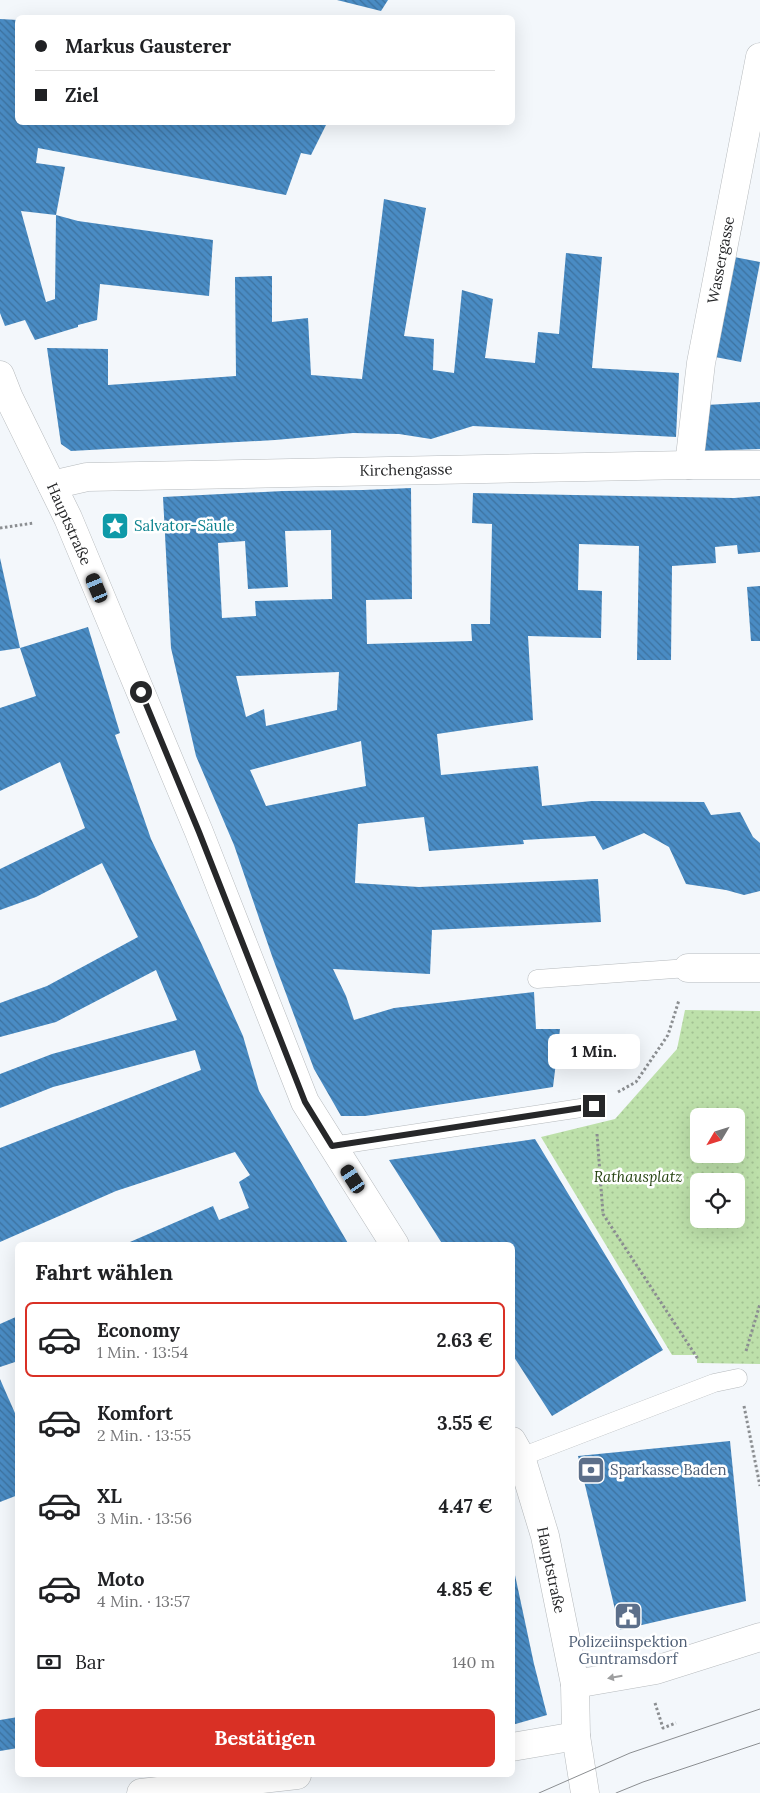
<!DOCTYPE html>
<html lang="de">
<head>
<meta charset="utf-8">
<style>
	body { margin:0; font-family:Lora,serif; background:#f2f2f2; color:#202124; height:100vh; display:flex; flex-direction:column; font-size:19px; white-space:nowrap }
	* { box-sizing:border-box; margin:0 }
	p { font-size:16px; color:#757577 }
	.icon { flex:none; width:28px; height:28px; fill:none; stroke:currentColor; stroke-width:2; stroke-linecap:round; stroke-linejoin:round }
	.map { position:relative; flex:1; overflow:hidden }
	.side { position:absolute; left:15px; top:1242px; width:500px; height:535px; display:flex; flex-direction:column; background:#fff; border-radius:8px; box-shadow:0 5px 20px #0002 }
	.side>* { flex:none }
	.hud { position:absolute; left:15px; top:15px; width:500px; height:110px; border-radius:8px; box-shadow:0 5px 20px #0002; display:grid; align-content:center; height:110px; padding:0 20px; background:#fff }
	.needle { width:32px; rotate:232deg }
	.tools { position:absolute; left:690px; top:1108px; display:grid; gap:10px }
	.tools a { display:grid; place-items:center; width:55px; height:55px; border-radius:8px; background:#fff; box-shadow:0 5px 20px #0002; font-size:25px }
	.end { position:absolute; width:22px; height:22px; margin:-11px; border:6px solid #262729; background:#fff; box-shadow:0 0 0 2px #fff }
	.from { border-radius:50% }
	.bubble { position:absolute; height:35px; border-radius:8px; background:#fff; box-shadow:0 5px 20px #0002; font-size:16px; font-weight:800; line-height:35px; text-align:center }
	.car { position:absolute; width:15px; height:30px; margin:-15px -8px; border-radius:6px; box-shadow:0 0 4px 1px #0007; background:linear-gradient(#222 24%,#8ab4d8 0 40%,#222 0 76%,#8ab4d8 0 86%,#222 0) }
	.hud b { display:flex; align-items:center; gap:18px; height:48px; font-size:19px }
	.hud b+b { border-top:1px solid #e0e0e0 }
	.hud i { width:12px; height:12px; background:#202124 }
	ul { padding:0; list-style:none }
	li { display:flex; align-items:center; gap:15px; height:75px; margin:0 10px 8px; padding:0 10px; border:2px solid transparent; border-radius:8px }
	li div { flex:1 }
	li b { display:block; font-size:19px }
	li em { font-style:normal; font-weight:800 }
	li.current { border-color:#d93025 }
	li>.icon { width:45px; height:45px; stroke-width:1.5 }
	h2 { padding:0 20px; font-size:22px; line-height:60px }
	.pay { display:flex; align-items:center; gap:12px; height:55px; padding:0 20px; font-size:19px }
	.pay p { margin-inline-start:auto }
	.cta { display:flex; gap:10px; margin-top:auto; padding:10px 20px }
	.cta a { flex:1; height:58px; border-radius:8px; background:#d93025; color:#fff; font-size:20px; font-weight:800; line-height:58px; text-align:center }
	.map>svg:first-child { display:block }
	.grass { fill:url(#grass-dots); fill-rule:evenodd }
	.building { fill:url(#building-back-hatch); fill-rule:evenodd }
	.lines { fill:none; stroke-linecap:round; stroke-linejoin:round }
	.service-casing { stroke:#b6babd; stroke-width:19 }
	.minor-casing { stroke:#b6babd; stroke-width:29 }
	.tertiary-casing { stroke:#b6babd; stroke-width:29 }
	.path { stroke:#8b8e91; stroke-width:3; stroke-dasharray:2.5 2.5; stroke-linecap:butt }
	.service { stroke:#fff; stroke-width:18 }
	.minor { stroke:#fff; stroke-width:28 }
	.tertiary { stroke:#fff; stroke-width:28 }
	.tram { stroke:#8b8e91; stroke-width:1 }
	.oneway { fill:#9d9e9f }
	.route { stroke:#262729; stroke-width:6 }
	.labels { text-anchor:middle; stroke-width:5; stroke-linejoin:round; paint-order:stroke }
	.street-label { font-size:15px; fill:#262729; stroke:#fff }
	.culture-label { font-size:15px; fill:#0d838f; stroke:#fff; text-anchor:start }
	.park-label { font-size:15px; font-style:italic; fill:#264311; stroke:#fff }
	.service-label { font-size:15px; fill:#4e5e75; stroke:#fff; text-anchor:start }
</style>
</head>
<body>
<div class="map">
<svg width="760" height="1793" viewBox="0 0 760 1793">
	<defs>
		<pattern id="grass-dots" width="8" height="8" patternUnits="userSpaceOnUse" patternTransform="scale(1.25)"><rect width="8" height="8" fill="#bde0aa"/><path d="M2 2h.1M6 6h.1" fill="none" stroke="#a2c092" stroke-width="1.8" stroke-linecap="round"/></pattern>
		<pattern id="building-back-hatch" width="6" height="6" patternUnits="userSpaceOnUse" patternTransform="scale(1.25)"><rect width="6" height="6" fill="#4a8cc4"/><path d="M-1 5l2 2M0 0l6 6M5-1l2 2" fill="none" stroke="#3d729f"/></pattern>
	</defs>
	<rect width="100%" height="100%" fill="#f3f7fb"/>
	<path class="grass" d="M685,1010L760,1011V1364L697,1363V1355H672L541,1137L615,1119L677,1049ZM699,1116H736V1154H699ZM699,1181H736V1219H699Z"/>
	<g class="building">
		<polygon points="337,0 388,0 381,11"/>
		<path d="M0,19L18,20V122L327,123L311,155L301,153L286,195L38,148L36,163L65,167L56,215L78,221L213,240L209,296L100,284L97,320L78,325V327L35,340L25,320L5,326L0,313ZM21,211L56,215L55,299L46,302Z"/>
		<polygon points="384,199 426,208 404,336 434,339 433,370 454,373 462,290 493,299 485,358 535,363 538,332 559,334 566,253 602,257 592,368 679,373 676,437 473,426 431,439 399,434 353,433 275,440 71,451 61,444 47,348 108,349 108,385 236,376 235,277 272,276 272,322 308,318 311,375 362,379"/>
		<polygon points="729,256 760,262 741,362 710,356"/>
		<polygon points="760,402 760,449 700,451 706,405"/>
		<path d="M411,488L412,599L366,600L367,644L472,641L471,624H490L492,524L472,523L473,493L734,498L760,496V552L738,554L737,545L715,547L716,563L672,566L671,660H637L639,546L579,544L578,590L602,591L601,638L528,636L533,720L437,734L441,775L538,766L542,806L592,801L704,802L711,815L740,812L753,837L760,843V891L744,895L726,890L686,884L669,847L644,833L603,850L595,836L523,840L524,844L429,851L424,817L358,824L355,883L419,887L598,879L601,922L432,930L430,974L333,969L346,996L354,1020L394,1008L534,992L536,1029H560L553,1087L365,1116H341L314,1069L272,956L234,845L196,756L171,648L163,497L283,491L363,490ZM331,530L332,599L255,601L256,616L222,618L218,543L245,541L248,589L288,587L285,531ZM339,672L337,710L266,726L264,709L246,717L236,676ZM361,741L366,786L266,806L250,770Z"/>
		<polygon points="0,558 20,648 0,651"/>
		<polygon points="760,586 760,641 751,641 747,587"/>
		<polygon points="88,627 120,733 115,735 151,839 202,945 243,1036 259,1091 349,1245 123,1245 213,1206 219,1220 249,1208 239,1182 250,1175 235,1152 116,1191 0,1242 0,1148 201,1070 195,1050 53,1087 0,1108 0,1074 52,1054 177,1020 156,970 56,1022 0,1037 0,1003 47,986 138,937 102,863 36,897 0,910 0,869 85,828 60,762 0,791 0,708 36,696 20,648"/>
		<polygon points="535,1139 663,1350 552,1416 512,1354 512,1245 443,1245 389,1160"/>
		<polygon points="18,1316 18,1361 0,1367 0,1324"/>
		<polygon points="0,1379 18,1420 18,1495 0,1502"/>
		<polygon points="730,1441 746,1601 620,1630 578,1456"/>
		<polygon points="512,1561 534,1664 547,1715 512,1725"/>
		<polygon points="18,1717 18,1748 0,1751 0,1720"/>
	</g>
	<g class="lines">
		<g class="service-casing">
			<g id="service">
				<polyline points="537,979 688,968"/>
				<polyline points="332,1146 594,1106"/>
				<polyline points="521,1457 714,1383 738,1378"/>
			</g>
		</g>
		<g class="minor-casing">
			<g id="minor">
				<polyline points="689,465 701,363 760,57"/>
				<polyline points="52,485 87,477 689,465 760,465"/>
				<polyline points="688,968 760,968"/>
				<polyline points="575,1684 656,1670 760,1637"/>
				<polyline points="512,1747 576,1736"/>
				<polyline points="141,1793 297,1775"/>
			</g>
		</g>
		<g class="tertiary-casing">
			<g id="tertiary">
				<polyline points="0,375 9,398 68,518 199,832 305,1102 395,1245"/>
				<polyline points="512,1441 521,1457 545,1536 575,1684 576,1736 585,1793"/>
			</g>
		</g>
		<g class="path">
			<polyline points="0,528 34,523"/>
			<polyline points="618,1092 636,1082 668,1035 679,1000"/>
			<polyline points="597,1134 603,1214 698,1359"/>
			<polyline points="746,1351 760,1304"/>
			<polyline points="744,1406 760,1486"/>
			<polyline points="655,1703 663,1728 676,1723"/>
		</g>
		<use href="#service" class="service"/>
		<use href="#minor" class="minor"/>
		<use href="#tertiary" class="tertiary"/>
		<g class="tram">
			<polyline points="539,1793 630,1753 760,1709"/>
			<polyline points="616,1793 643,1782 760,1743"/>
		</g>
	</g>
	<defs><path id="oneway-solid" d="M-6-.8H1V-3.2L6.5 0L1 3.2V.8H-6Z" transform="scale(1.25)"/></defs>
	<use class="oneway" href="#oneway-solid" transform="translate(615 1677) rotate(170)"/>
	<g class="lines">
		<polyline class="route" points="141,692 199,832 305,1102 332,1146 594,1106"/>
	</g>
	<defs>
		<g id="sight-square" transform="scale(1.4375)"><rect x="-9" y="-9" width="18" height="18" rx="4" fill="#0f9aa8" stroke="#fff"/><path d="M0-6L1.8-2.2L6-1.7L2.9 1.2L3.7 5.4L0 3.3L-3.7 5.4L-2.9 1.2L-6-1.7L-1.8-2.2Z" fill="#fff"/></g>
		<g id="bank-square" transform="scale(1.4375)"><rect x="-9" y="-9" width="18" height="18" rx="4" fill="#5c6f8a" stroke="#fff"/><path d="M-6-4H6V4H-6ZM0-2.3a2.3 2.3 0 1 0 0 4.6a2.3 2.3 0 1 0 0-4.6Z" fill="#fff"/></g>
		<g id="civic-square" transform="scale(1.4375)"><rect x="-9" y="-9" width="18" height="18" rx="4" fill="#5c6f8a" stroke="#fff"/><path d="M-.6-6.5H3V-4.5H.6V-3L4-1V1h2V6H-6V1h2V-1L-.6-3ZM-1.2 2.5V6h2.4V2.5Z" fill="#fff"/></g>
	</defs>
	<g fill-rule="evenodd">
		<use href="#sight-square" x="115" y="526"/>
		<use href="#bank-square" x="591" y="1470"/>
		<use href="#civic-square" x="628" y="1616"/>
	</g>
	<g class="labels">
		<g class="street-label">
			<text transform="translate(721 260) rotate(-79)" y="5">Wassergasse</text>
			<text transform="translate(406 470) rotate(-1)" y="5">Kirchengasse</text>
			<text transform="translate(69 524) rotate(66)" y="5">Hauptstraße</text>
			<text transform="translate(551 1570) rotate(78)" y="5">Hauptstraße</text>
		</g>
		<g class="culture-label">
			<text x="134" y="531">Salvator-Säule</text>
		</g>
		<g class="park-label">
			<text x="638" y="1182">Rathausplatz</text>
		</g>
		<g class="service-label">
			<text x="610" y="1475">Sparkasse Baden</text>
			<text x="628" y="1647" text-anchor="middle">Polizeiinspektion<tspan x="628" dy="17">Guntramsdorf</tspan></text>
		</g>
	</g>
</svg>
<div class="tools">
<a><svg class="needle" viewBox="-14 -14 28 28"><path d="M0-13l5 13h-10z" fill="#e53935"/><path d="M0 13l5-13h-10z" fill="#757577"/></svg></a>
<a><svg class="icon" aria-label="locate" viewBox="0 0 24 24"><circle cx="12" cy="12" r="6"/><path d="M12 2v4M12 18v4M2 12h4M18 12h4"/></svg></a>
</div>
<i class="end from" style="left:141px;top:692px"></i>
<i class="end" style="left:594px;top:1106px"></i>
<div class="bubble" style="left:548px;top:1034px;width:92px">1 Min.</div>
<i class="car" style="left:97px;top:588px;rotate:337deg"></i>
<i class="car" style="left:353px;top:1179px;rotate:327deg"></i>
<div class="hud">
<b><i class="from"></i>Markus Gausterer</b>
<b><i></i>Ziel</b>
</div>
<section class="side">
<h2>Fahrt wählen</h2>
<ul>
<li class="current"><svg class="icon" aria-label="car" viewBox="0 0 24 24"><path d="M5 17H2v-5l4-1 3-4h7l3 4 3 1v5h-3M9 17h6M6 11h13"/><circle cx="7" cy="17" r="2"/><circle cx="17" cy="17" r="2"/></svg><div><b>Economy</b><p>1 Min. · 13:54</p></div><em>2.63 €</em></li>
<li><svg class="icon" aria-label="car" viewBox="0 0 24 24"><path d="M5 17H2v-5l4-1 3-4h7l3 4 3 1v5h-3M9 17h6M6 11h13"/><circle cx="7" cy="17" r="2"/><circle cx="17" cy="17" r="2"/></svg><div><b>Komfort</b><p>2 Min. · 13:55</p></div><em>3.55 €</em></li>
<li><svg class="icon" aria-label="car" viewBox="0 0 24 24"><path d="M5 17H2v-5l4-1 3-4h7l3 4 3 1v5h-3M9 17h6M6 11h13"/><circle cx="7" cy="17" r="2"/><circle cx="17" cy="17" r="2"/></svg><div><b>XL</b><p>3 Min. · 13:56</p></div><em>4.47 €</em></li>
<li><svg class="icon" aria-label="car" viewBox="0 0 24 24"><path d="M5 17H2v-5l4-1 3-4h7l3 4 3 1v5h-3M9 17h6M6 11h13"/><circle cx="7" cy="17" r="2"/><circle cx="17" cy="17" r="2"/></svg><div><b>Moto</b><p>4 Min. · 13:57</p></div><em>4.85 €</em></li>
</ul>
<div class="pay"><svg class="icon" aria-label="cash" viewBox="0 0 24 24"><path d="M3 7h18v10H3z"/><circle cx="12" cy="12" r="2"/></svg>Bar<p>140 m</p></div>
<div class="cta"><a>Bestätigen</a></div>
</section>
</div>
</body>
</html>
